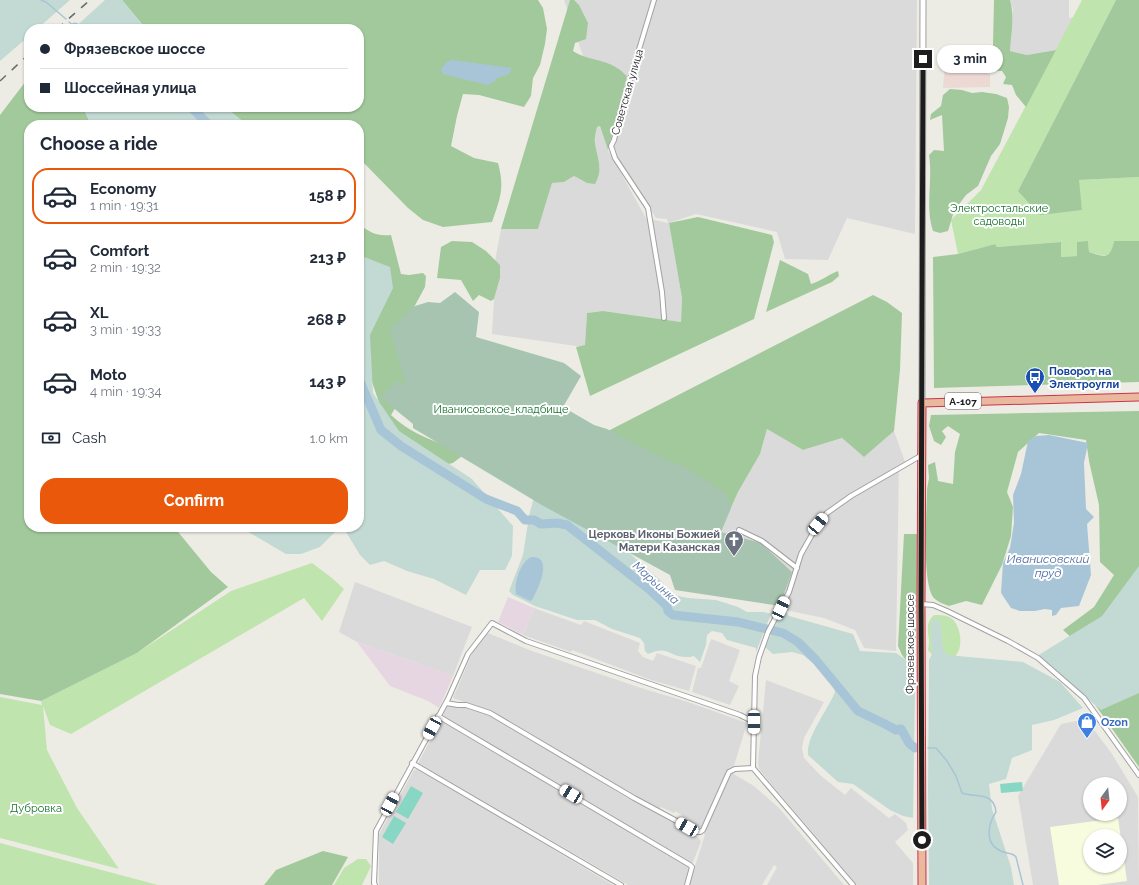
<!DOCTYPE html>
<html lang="en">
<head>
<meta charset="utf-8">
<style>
	body { margin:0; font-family:Raleway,sans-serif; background:#f2f2f3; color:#1f2937; height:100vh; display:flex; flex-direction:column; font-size:15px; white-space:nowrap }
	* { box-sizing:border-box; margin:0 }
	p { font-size:13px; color:#747a83 }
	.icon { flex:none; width:22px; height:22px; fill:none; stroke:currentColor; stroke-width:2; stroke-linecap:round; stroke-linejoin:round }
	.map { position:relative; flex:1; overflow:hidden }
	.side { position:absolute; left:24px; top:120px; width:340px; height:412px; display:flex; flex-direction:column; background:#fff; border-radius:16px; box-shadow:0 1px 3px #0004 }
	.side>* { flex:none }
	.guide { position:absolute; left:24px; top:24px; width:340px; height:88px; border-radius:16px; box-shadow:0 1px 3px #0004; display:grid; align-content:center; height:88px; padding:0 16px; background:#fff }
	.needle { width:26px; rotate:195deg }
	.buttons { position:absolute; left:1083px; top:777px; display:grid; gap:8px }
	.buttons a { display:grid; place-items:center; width:44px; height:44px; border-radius:50%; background:#fff; box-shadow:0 1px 3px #0004; font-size:20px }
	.end { position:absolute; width:18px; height:18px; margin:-9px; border:5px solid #1d1d1d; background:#fff; box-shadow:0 0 0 2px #fff }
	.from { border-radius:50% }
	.bubble { position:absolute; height:28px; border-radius:14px; background:#fff; box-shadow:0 1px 3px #0004; font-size:13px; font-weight:700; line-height:28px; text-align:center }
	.car { position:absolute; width:12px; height:24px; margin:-12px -6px; border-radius:5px; box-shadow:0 0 3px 1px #0007; background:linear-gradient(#fff 24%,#345 0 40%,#fff 0 76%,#345 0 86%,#fff 0) }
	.guide b { display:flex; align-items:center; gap:14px; height:38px; font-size:15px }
	.guide b+b { border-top:1px solid #e0e1e3 }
	.guide i { width:10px; height:10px; background:#1f2937 }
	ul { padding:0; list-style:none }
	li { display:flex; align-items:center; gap:12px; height:56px; margin:0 8px 6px; padding:0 8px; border:2px solid transparent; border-radius:16px }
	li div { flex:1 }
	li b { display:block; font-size:15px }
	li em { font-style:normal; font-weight:700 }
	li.selected { border-color:#ea580c }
	li>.icon { width:36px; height:36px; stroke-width:1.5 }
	h2 { padding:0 16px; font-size:18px; line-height:48px }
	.pay { display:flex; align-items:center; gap:10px; height:44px; padding:0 16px; font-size:15px }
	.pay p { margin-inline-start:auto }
	.cta { display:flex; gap:8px; margin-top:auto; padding:8px 16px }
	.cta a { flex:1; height:46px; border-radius:16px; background:#ea580c; color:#fff; font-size:16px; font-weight:700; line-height:46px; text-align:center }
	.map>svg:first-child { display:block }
	.residential { fill:#dbdada; fill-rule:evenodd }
	.commercial { fill:#edd9d4 }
	.industrial { fill:#e6d6e1 }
	.education { fill:#f7fcde; fill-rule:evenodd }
	.grass { fill:#c0e4ae }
	.forest { fill:#a2c99c }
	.wetland { fill:#c2dad3 }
	.cemetery { fill:#a7c4b0 }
	.pitch { fill:#88d6c4 }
	.water { fill:#a8c5d7 }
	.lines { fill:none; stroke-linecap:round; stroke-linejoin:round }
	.stream { stroke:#a8c5d7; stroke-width:1.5 }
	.river { stroke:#a8c5d7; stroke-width:9 }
	.minor-casing { stroke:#a1a1a1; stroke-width:6 }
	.tertiary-casing { stroke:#a1a1a1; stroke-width:7 }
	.trunk-casing { stroke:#c9334f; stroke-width:9 }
	.minor { stroke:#fff; stroke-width:4 }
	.tertiary { stroke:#fff; stroke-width:5 }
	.trunk { stroke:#eab89c; stroke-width:7 }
	.rail { stroke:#6b6b6b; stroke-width:1.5; stroke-dasharray:8 8; stroke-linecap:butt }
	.route { stroke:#1d1d1d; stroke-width:5 }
	.labels { text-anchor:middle; stroke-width:4; stroke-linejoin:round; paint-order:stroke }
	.shield { fill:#fff; stroke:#616161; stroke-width:1 }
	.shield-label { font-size:10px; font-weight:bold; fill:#1d1d1d }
	.street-label { font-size:11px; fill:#1d1d1d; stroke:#fff }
	.park-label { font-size:11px; fill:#15722b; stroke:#fff }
	.transit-label { font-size:11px; font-weight:bold; fill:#164399; stroke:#fff; text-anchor:start }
	.worship-label { font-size:11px; font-weight:bold; fill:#5b616d; stroke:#fff; text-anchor:end }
	.shop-label { font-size:11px; font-weight:bold; fill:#366cbe; stroke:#fff; text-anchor:start }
	.water-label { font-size:12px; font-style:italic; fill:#526ea4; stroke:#fff }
</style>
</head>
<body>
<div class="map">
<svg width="1139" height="885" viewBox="0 0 1139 885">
	<rect width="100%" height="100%" fill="#edece4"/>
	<g class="residential">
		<polygon points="564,0 917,0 915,234 847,218 828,260 785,259 777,232 696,214 669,223 682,298 681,322 603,311 587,313 585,346 576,346 492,334 494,299 500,278 500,265 495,261 501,229 538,229 552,183 564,182 574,176 587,183 600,168 594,141 597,127 600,126 608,150 646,218 668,223 667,219 656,218 618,159"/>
		<polygon points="1010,0 1069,0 1069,18 1074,17 1056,50 1027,55 1010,51 1012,30 1013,9"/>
		<polygon points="767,429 803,450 842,438 864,457 894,431 905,462 899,465 896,651 864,648 855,630 824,618 785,610 786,589 792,572 761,543 720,532 738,492 760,454"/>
		<polygon points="355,582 472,627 453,676 357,642 339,632"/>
		<polygon points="534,608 581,625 584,621 640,643 638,651 643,657 653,661 657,653 696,666 689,691 651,680 572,650 571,652 523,635"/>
		<polygon points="488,633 532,651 641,688 688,702 747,723 734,766 729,769 702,828 700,827 697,830 687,825 689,819 675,811 674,813 661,807 660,809 617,786 490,711 453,698 474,649"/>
		<polygon points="711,639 740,650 729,681 739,686 730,705 692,692 698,668 701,668"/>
		<polygon points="766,680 824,702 804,738 802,748 804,758 820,775 845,795 851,788 889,818 895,814 906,823 908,830 895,842 913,863 913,885 857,885 766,778 759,769 758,763"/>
		<polygon points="447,706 467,707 487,713 624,796 694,834 699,838 701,842 693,862 691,863 673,852 443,716"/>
		<path d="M1086,719L1112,754L1138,797L1139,885H1033L1018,796L1061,724ZM1090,784H1120V814H1090ZM1090,836H1120V866H1090Z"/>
		<polygon points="441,721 690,868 684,885 628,885 418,763"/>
		<polygon points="418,769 440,782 613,885 379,885 379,834 414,770"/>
		<polygon points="732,773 754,786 779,808 844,885 767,885 777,867 774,865 762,885 689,885 703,841 705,835 704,834 728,778"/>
	</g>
	<polygon class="commercial" points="946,47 983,48 986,67 990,70 990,87 943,88"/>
	<g class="industrial">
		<polygon points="508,597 534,608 523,635 498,622"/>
		<polygon points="357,642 453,676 439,708 428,701 390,686"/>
	</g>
	<path class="education" d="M1118,818L1127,881L1097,885H1059L1050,827ZM1090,836H1120V866H1090Z"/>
	<g class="grass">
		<path d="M1082,0H1116L1018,191L1082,210L1078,180L1139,177V241H1114C1110,260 1105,256 1089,252L1088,241L1078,256L1061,257L1060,242L997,247L995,244L958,254L951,220L981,190Z"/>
		<polygon points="312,563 332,578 344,589 322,621 304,598 71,734 50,725 43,706 47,750 77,808 119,869 0,838 0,697 42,705 41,701 137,653 231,591"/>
		<path d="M934,615C939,615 944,615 949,617C960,622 963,643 958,652C956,656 953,659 950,663L936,660L928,650C932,636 922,626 934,615Z"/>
		<polygon points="0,843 158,885 0,885"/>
		<polygon points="358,859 366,859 371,866 362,885 334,885 344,868"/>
	</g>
	<g class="forest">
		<path d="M122,0H538L543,8L547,29L545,44L540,65L533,78L531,96L524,107L479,95L463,94L457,116L451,146L474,158L498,163C505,188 500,199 492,222L443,227L423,220L408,208L359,158V125H247L225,107H359V29H146Z"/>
		<path d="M570,0H574L579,5L588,23L586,39L575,43L573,51C586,60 604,59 617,68C621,70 624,74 627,76L608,150L600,126L597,127C596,132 594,138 595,143C597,159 604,168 595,184L587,183L574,176L564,182L552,183L538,229H501Z"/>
		<path d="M994,0H1010C1015,17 1011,34 1010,51L1027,55L1056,50L1026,107L1016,95L1012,85L1003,84L1006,77L1002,71H995L993,44Z"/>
		<polygon points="1116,0 1139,0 1139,177 1079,180 1082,210 1040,215 1018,191"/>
		<polygon points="29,77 29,107 83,107 91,125 29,125 29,527 174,527 211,572 228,587 137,653 41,701 0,694 0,115"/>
		<path d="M950,89L962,90L972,93L982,92L996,94L1007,98L1009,107L1008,118L1000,144L991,156L978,186L966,195L954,211L948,231L940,233L933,231C925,206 933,181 929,155L934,150L944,151L942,115L930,120L931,114L941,106L943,95Z"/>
		<polygon points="698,217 772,235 774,242 754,319 590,396 576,347 585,345 587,313 603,311 681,322 682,298 669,223"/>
		<path d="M359,225C373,233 374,236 391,235L401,274L409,275L423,273L426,276L425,287L407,320L437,339L391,415C412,435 439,443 466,453L453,463L444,465L413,446L385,420L370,376L359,339Z"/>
		<polygon points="452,241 472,242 486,251 500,265 500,278 494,299 491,301 479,295 473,301 461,280 437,278 441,247"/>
		<path d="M1088,241L1089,252C1105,257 1110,260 1114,241H1139V382L934,388L933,257L958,254L995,244L997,247L1061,242V257L1077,256V242Z"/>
		<path d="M780,260L808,274L811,284C821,281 828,275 838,271L839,276L832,282L766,312Z"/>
		<polygon points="873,295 887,302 902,313 900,370 894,431 864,457 842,438 803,450 767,429 760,454 738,492 720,532 606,432"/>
		<path d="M1139,411V607L1088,653L1063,630L1094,607L1114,575L1100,562L1099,505L1089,461L1086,440L1039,433L1018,452L1007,492L1013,507L1011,536L1002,565L982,605L966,601L949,606C944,604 938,602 935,599C921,588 927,509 927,489L929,478L928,465L935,462L938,481L953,484L955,452L960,434L948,426L942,431L946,437L941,445L934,441L929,426L931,415Z"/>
		<polygon points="904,534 918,534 915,684 909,682 906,660 902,655 898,646"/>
		<polygon points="1139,662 1139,767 1082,686"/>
		<polygon points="323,851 348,857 332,885 264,885 276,870"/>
	</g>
	<g class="wetland">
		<polygon points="0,0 70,0 37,29 29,29 29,36 0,61"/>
		<polygon points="105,0 122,0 146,29 73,29"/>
		<polygon points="83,107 225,107 247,125 91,125"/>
		<polygon points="359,255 390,267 393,288 370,335 373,393 399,431 472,479 513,526 512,556 505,570 480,570 466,595 434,579 407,571 384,561 370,565 360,555 343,527 359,527"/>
		<path d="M534,497L619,544L661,581L673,595L688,598L716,600L738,607L747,612H764L771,614L756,652V648L727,640L722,633L712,631L707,635L706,645L700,662L694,656C691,657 688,657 685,657C668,656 668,645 648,654L645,651L644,643L640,638L612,629L595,620H577L535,606L513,595L509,591L523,555L529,516Z"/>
		<polygon points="240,527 340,527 320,547 301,554 286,554"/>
		<polygon points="1139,566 1139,693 1101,710 1037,656 1102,616"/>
		<path d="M783,609L789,616L853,634L860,651L896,653L906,660L915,687L913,818L903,816L890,810L853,784L838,782L808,755C806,736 828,710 835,692L829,676L803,655L792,652L773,654L765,647Z"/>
		<polygon points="934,619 940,620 943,649 947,655 1023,662 1060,682 1083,708 1054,720 1032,725 1032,750 1012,758 1006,779 989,784 992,809 1011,867 1014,885 929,885 928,790 929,660 932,654 931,624"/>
	</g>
	<polygon class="cemetery" points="455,292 479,312 476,337 564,363 581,376 563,407 594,425 607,429 673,463 678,463 726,493 731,508 721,532 761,543 792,572 780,606 675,590 670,575 540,504 413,428 413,424 380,397 398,380 406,385 390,329 415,306 428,302 440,303"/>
	<g class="pitch">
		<polygon points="1022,782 1023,791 1001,793 1000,784"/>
		<polygon points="411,786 423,793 408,819 396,812"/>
		<polygon points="394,816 406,823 393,844 382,837"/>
	</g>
	<g class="water">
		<path d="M452,60L512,68L509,74L497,78L495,81L487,85L443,74L441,70C443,65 446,62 452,60Z"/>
		<polygon points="1049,435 1088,443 1084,463 1086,509 1094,517 1087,524 1091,575 1079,606 1061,608 1056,615 1052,616 1052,610 1045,609 1035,611 1020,611 1011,608 1001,593 1003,563 1010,548 1014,523 1013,495 1021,474 1028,441 1036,436"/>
		<path d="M531,557C555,555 537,591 532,600L530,601L516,594C514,582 520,563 531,557Z"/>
	</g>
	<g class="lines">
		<g class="stream">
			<polyline points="41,0 46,2 66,19"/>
			<polyline points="69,22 75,27"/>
			<path d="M928,748H936L947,761L956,776L962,793C975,798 994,791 996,812C988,824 984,844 1001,851C1006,854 1012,852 1016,857L1023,885"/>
		</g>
		<g class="river">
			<polyline points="75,27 77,29"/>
			<polyline points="191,107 209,125"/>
			<polyline points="359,379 381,430 401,446 486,499 517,511 525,520 534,520 541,524 557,523 567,525 650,590 667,606 668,611 673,615 738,622 783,633 798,642 816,660 858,711 885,724 896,730 901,729 909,743 915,748"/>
		</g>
		<g class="minor-casing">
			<g id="minor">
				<polyline points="654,0 621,109 614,140 611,146 615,158 648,208 662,292 664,318"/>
				<polyline points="739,530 762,541 797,568"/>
				<polyline points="921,604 933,605 947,611 1008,641 1038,658 1084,698 1139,775"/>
				<polyline points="446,703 458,705 466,705 490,713 634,798 697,832 700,832 703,830 729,772 735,769 753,768"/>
				<polyline points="438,716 690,865 692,867 687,885"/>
				<polyline points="754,722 753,768 853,885"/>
				<polyline points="412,763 621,885"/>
				<polyline points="375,885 374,883 376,831 448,699 468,654 492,623 526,641 740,715 754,722 755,676 759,657 768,632 789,592 801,554 818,524 827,513 851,496 922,455"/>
			</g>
		</g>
		<g class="tertiary-casing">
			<polyline id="tertiary" points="922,403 923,0"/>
		</g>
		<g class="trunk-casing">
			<polyline id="trunk" points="922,885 921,604 922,403 1139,397"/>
		</g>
		<use href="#minor" class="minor"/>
		<use href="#tertiary" class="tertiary"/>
		<use href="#trunk" class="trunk"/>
		<g class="rail">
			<polyline points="57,29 90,0"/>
			<polyline points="0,81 29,54"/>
		</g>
	</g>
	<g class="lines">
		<polyline class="route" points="922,840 921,604 923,59"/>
	</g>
	<defs>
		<g id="bus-pin" transform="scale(1)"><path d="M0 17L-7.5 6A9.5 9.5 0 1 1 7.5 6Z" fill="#1a4fb4" stroke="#fff"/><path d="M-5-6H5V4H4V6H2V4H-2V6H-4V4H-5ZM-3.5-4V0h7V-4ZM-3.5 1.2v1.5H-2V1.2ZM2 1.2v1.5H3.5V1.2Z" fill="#fff"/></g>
		<g id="church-pin" transform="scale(1)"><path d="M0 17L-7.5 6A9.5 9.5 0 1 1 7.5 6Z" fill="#6b7280" stroke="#fff"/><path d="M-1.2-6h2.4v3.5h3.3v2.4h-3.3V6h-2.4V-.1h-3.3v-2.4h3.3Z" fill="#fff"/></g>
		<g id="shop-pin" transform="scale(1)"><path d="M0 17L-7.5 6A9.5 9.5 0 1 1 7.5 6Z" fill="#3f7fe0" stroke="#fff"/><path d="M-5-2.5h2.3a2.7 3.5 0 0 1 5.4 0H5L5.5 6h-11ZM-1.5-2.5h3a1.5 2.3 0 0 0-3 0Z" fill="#fff"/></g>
	</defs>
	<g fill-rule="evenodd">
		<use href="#bus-pin" x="1035" y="377"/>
		<use href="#church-pin" x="734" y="540"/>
		<use href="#shop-pin" x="1087" y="722"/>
	</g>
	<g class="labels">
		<rect class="shield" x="945" y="393" width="36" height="16" rx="3"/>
		<g class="shield-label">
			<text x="963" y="405">А-107</text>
		</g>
		<g class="street-label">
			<text transform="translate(627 92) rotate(-74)" y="4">Советская улица</text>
			<text transform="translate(910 644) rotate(-90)" y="4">Фрязевское шоссе</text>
		</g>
		<g class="park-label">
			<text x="999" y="212">Электростальские<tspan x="999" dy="13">садоводы</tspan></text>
			<text x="501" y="413">Иванисовское_кладбище</text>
			<text x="36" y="812">Дубровка</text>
		</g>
		<g class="transit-label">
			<text x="1049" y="375">Поворот на<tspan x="1049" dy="13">Электроугли</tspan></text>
		</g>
		<g class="worship-label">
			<text x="720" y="538">Церковь Иконы Божией<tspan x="720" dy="13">Матери Казанская</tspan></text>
		</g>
		<g class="shop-label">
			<text x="1101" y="726">Ozon</text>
		</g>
		<g class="water-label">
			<text x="1048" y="563">Иванисовский<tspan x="1048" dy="14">пруд</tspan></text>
			<text transform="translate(656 583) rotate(42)" y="4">Марьинка</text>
		</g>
	</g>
</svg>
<div class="buttons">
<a><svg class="needle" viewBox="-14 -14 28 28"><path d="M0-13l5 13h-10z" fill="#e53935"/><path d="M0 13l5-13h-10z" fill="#747a83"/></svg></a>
<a><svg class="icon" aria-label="layers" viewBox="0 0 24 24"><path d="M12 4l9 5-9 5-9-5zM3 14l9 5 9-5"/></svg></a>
</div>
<i class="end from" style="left:922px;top:840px"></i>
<i class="end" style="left:923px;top:59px"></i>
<div class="bubble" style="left:937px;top:45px;width:66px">3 min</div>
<i class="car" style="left:818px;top:524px;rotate:39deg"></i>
<i class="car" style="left:781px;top:608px;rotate:25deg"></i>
<i class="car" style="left:754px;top:722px;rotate:180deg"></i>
<i class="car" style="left:432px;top:728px;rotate:209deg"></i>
<i class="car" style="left:571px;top:794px;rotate:301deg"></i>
<i class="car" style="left:390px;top:804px;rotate:28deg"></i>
<i class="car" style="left:687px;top:827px;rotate:300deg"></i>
<div class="guide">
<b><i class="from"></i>Фрязевское шоссе</b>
<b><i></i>Шоссейная улица</b>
</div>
<section class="side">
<h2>Choose a ride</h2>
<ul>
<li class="selected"><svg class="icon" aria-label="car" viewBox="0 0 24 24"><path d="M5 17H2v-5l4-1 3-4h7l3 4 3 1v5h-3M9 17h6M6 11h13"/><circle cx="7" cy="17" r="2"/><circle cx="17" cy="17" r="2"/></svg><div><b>Economy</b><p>1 min · 19:31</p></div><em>158 ₽</em></li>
<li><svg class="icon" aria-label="car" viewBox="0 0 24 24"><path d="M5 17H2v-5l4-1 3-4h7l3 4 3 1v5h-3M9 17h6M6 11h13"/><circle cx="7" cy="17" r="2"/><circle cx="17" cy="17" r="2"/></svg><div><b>Comfort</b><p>2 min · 19:32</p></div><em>213 ₽</em></li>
<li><svg class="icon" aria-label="car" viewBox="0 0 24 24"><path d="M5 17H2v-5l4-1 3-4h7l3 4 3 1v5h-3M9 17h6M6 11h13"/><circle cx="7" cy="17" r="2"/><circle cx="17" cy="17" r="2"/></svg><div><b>XL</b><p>3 min · 19:33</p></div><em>268 ₽</em></li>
<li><svg class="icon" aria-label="car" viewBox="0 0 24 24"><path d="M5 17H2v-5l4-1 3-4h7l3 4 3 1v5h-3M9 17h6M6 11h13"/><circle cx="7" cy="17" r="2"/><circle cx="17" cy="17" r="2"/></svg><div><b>Moto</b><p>4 min · 19:34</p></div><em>143 ₽</em></li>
</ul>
<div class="pay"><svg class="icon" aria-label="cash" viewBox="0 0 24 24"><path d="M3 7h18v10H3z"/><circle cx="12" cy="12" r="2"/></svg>Cash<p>1.0 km</p></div>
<div class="cta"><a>Confirm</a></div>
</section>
</div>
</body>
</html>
